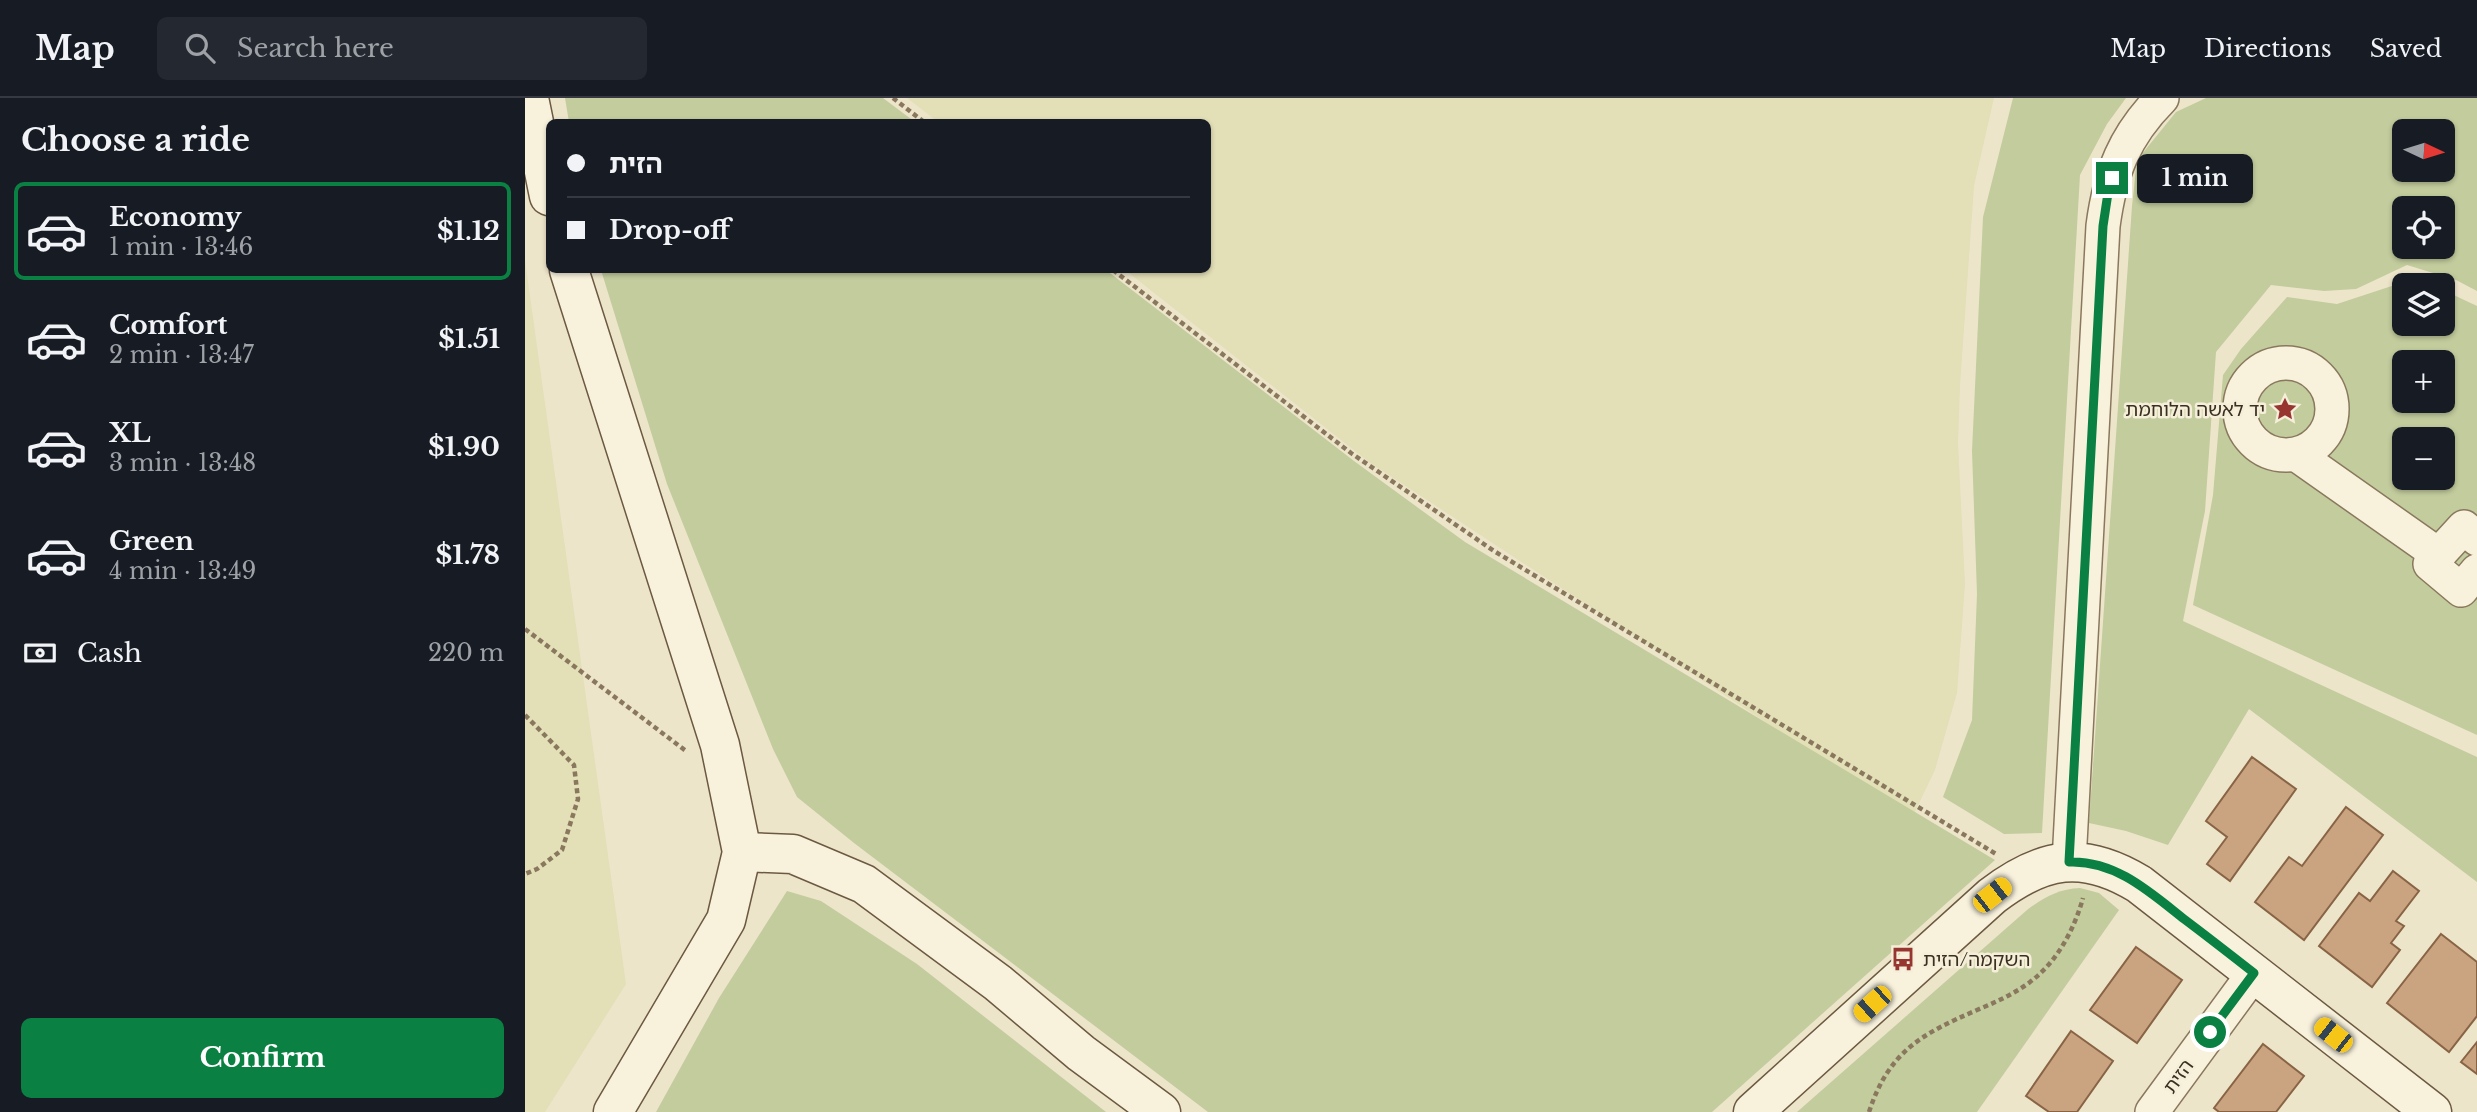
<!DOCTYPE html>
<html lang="en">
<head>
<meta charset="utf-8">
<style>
	body { margin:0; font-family:"Libre Baskerville","Noto Sans Hebrew",serif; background:#242831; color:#f1f3f6; height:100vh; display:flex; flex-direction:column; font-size:26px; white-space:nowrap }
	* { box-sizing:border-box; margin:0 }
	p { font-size:23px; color:#9ea1a6 }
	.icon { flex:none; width:38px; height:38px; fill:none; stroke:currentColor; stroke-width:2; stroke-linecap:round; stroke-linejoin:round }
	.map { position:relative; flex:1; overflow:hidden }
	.side { display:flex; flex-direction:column; background:#171b24; width:525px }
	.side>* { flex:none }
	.hud { position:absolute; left:21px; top:21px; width:665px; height:154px; border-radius:10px; box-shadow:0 2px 5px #0004; display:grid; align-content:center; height:154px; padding:0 21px; background:#171b24 }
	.needle { width:46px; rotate:94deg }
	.fabs { position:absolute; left:1867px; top:21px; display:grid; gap:14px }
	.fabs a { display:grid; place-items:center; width:63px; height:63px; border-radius:10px; background:#171b24; box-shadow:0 2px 5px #0004; font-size:35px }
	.end { position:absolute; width:32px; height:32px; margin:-16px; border:9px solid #0b8043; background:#fff; box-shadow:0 0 0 4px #fff }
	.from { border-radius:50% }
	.bubble { position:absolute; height:49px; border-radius:10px; background:#171b24; box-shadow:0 2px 5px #0004; font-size:23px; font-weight:800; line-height:49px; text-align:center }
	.car { position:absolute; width:21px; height:42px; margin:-21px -10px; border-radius:9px; box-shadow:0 0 5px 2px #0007; background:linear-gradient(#f5c518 24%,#345 0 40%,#f5c518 0 76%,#345 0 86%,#f5c518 0) }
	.hud b { display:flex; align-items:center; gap:24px; height:66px; font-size:26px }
	.hud b+b { border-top:2px solid #363941 }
	.hud i { width:18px; height:18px; background:#f1f3f6 }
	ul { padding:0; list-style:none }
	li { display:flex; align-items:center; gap:21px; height:98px; margin:0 14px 10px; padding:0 7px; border:4px solid transparent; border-radius:10px }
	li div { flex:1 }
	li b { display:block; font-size:26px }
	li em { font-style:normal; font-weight:800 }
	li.current { border-color:#0b8043 }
	li>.icon { width:63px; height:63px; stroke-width:1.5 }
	h2 { padding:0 21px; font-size:32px; line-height:84px }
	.pay { display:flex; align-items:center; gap:18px; height:77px; padding:0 21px; font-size:26px }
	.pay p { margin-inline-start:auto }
	.action { display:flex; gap:14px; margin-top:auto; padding:14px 21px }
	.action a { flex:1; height:80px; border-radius:10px; background:#0b8043; color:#fff; font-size:28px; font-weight:800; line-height:80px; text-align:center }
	header { display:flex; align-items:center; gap:42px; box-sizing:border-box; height:98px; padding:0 35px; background:#171b24; border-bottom:2px solid #363941 }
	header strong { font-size:33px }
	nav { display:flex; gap:38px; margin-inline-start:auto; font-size:24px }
	.search { width:490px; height:63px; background:#242831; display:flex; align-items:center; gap:18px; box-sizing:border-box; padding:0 24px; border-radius:10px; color:#9ea1a6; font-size:26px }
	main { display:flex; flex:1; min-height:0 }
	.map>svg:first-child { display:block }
	.farmland { fill:#e3dfb7 }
	.green { fill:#c3cc9d; fill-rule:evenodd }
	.building { fill:#caa481; stroke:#886445; stroke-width:2 }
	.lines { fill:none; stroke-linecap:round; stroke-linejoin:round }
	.street-casing { stroke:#8a785e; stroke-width:36 }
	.secondary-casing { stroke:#6c5941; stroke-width:41 }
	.path { stroke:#8a785e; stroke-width:4.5; stroke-dasharray:5 3.5; stroke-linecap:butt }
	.street { stroke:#f8f2dd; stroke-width:33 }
	.secondary { stroke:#f8f2dd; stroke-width:38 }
	.route { stroke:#0b8043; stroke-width:9 }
	.labels { text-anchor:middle; stroke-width:5; stroke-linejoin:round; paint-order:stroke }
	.poi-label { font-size:19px; fill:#3b2f21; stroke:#f5efd9; text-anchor:end }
	.street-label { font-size:19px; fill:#3b2f21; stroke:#f5efd9 }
</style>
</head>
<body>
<header>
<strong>Map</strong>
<div class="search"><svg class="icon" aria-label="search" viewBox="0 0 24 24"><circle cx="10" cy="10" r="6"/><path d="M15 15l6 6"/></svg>Search here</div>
<nav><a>Map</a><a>Directions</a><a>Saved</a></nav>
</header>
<main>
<section class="side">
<h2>Choose a ride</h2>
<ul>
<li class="current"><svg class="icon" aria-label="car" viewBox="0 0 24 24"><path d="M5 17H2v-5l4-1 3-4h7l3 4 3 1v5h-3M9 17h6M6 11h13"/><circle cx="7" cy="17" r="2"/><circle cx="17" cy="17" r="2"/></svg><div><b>Economy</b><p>1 min · 13:46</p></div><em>$1.12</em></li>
<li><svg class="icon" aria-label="car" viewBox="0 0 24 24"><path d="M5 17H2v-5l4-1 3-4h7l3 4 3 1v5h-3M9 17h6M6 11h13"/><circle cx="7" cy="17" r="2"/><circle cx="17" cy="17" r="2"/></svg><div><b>Comfort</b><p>2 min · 13:47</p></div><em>$1.51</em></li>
<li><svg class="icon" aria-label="car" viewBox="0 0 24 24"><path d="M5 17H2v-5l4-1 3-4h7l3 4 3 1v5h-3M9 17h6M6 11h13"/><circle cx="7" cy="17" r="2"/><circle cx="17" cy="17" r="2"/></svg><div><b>XL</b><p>3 min · 13:48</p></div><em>$1.90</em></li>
<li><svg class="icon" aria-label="car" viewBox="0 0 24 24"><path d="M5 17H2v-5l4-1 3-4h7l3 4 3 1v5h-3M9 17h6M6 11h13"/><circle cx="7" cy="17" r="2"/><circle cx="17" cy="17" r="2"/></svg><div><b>Green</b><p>4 min · 13:49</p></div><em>$1.78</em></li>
</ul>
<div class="pay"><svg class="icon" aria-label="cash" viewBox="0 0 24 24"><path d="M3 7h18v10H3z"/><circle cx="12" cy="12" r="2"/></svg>Cash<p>220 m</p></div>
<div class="action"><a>Confirm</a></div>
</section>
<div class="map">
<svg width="1952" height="1014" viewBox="0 0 1952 1014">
	<rect width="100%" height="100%" fill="#ede5ca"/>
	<g class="farmland">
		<polygon points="382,0 1469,0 1449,88 1435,288 1433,345 1440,486 1432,595 1410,672 1387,720 844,364 600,172 682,172 682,24 413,24"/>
		<polygon points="0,162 101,886 20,1014 0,1014"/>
	</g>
	<g class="green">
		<polygon points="40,0 358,0 390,24 44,24"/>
		<polygon points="1488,0 1601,0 1582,26 1555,77 1517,735 1479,736 1418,699 1447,622 1452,496 1447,353 1458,119"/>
		<path d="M1681,0H1952V193L1931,182L1882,167L1831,191L1799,193L1746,187L1691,254L1680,413L1658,523L1952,659V784L1724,611L1643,747L1601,733L1564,725L1607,108L1612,62L1651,14ZM1880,33H1918V72H1880ZM1880,110H1918V149H1880Z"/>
		<polygon points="76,172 581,172 829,363 940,444 1470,762 1187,1014 683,1014 329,745 272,699 248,651 142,386"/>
		<path d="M1885,182L1903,187H1880V226H1918V192L1952,208V637L1668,507L1688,397L1698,277L1716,251L1762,199L1812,206ZM1880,264H1918V303H1880ZM1880,341H1918V380H1880Z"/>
		<path d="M1555,790L1574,795L1594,812L1452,1014H1272L1502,812C1519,799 1534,791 1555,790Z"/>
		<polygon points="262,793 296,803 392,866 581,1014 131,1014 194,900"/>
	</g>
	<g class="building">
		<polygon points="1727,659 1771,691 1705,783 1682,766 1702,739 1681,723"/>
		<polygon points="1821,709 1858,737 1779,842 1730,804 1764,759 1777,768"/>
		<polygon points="1868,773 1894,793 1871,823 1879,828 1866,845 1875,852 1847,889 1794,848 1834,795 1845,803"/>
		<polygon points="1916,836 1952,864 1952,918 1924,954 1862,905"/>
		<polygon points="1611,849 1657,882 1612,945 1565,912"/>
		<polygon points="1546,933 1588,963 1552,1014 1524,1014 1501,998"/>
		<polygon points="1952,944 1952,976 1936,964"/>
		<polygon points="1738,946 1779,978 1751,1014 1694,1014 1689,1010"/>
	</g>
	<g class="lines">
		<g class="street-casing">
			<g id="street">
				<circle cx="1761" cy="311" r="46"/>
				<polyline points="1772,357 1914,457"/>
				<polyline points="1952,441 1939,429 1905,466 1936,492 1952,473"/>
				<path d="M1544,764L1578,128C1585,75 1599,38 1637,0"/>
				<polyline points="1627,1014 1729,875"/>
			</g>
		</g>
		<g class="secondary-casing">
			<g id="secondary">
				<polyline points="4,0 24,98"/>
				<polyline points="44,172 195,647 217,754 201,822 88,1014"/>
				<polyline points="217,754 268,756 339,786 473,885 556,955 636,1014"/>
				<path d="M1228,1014L1467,798C1518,759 1558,752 1614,786L1907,1014"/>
			</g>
		</g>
		<g class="path">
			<polyline points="368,0 399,24"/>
			<polyline points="588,172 826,355 969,453 1471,756"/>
			<polyline points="0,531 161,653"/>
			<polyline points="0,617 49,667 53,701 37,752 12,771 0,776"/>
			<path d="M1344,1014C1364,953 1397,936 1452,912C1471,904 1489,896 1505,884C1532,864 1549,832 1558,800"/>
		</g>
		<use href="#street" class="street"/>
		<use href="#secondary" class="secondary"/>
	</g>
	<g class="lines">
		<path class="route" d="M1587,80L1583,95L1578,128L1544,764C1590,762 1625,794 1659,821C1683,839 1706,857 1729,875L1685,934"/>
	</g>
	<defs>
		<g id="sight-bare" transform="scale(1.89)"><path d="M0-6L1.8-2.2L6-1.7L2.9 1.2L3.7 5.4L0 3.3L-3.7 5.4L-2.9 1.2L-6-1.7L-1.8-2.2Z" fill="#973630" stroke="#f5efd9" stroke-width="2.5" paint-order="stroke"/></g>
		<g id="bus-bare" transform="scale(1.89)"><path d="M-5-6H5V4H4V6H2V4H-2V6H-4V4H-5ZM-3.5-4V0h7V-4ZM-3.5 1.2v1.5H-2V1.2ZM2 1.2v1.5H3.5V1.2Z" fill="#973630" stroke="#f5efd9" stroke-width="2.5" paint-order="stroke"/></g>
	</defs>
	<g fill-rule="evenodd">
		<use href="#sight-bare" x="1760" y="311"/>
		<use href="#bus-bare" x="1378" y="861"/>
	</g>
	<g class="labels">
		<g class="poi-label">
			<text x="1740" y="318">יד לאשה הלוחמת</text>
			<text x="1398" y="868" text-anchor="start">השקמה/הזית</text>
		</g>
		<g class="street-label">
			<text transform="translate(1653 978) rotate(-54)" y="7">הזית</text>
		</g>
	</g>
</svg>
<div class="fabs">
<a><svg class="needle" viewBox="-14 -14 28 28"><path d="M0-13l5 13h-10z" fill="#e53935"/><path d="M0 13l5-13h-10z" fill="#9ea1a6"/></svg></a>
<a><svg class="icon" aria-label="locate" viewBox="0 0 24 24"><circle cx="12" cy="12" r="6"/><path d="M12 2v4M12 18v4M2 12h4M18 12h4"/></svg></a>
<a><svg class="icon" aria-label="layers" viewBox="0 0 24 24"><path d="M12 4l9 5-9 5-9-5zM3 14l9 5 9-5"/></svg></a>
<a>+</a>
<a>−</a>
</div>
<i class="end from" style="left:1685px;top:934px"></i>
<i class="end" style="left:1587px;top:80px"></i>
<div class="bubble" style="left:1612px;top:56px;width:116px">1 min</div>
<i class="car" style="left:1467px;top:797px;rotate:52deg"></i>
<i class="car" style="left:1347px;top:906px;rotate:228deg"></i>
<i class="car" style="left:1808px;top:937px;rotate:308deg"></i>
<div class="hud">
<b><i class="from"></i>הזית</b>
<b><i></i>Drop-off</b>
</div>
</div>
</main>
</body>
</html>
